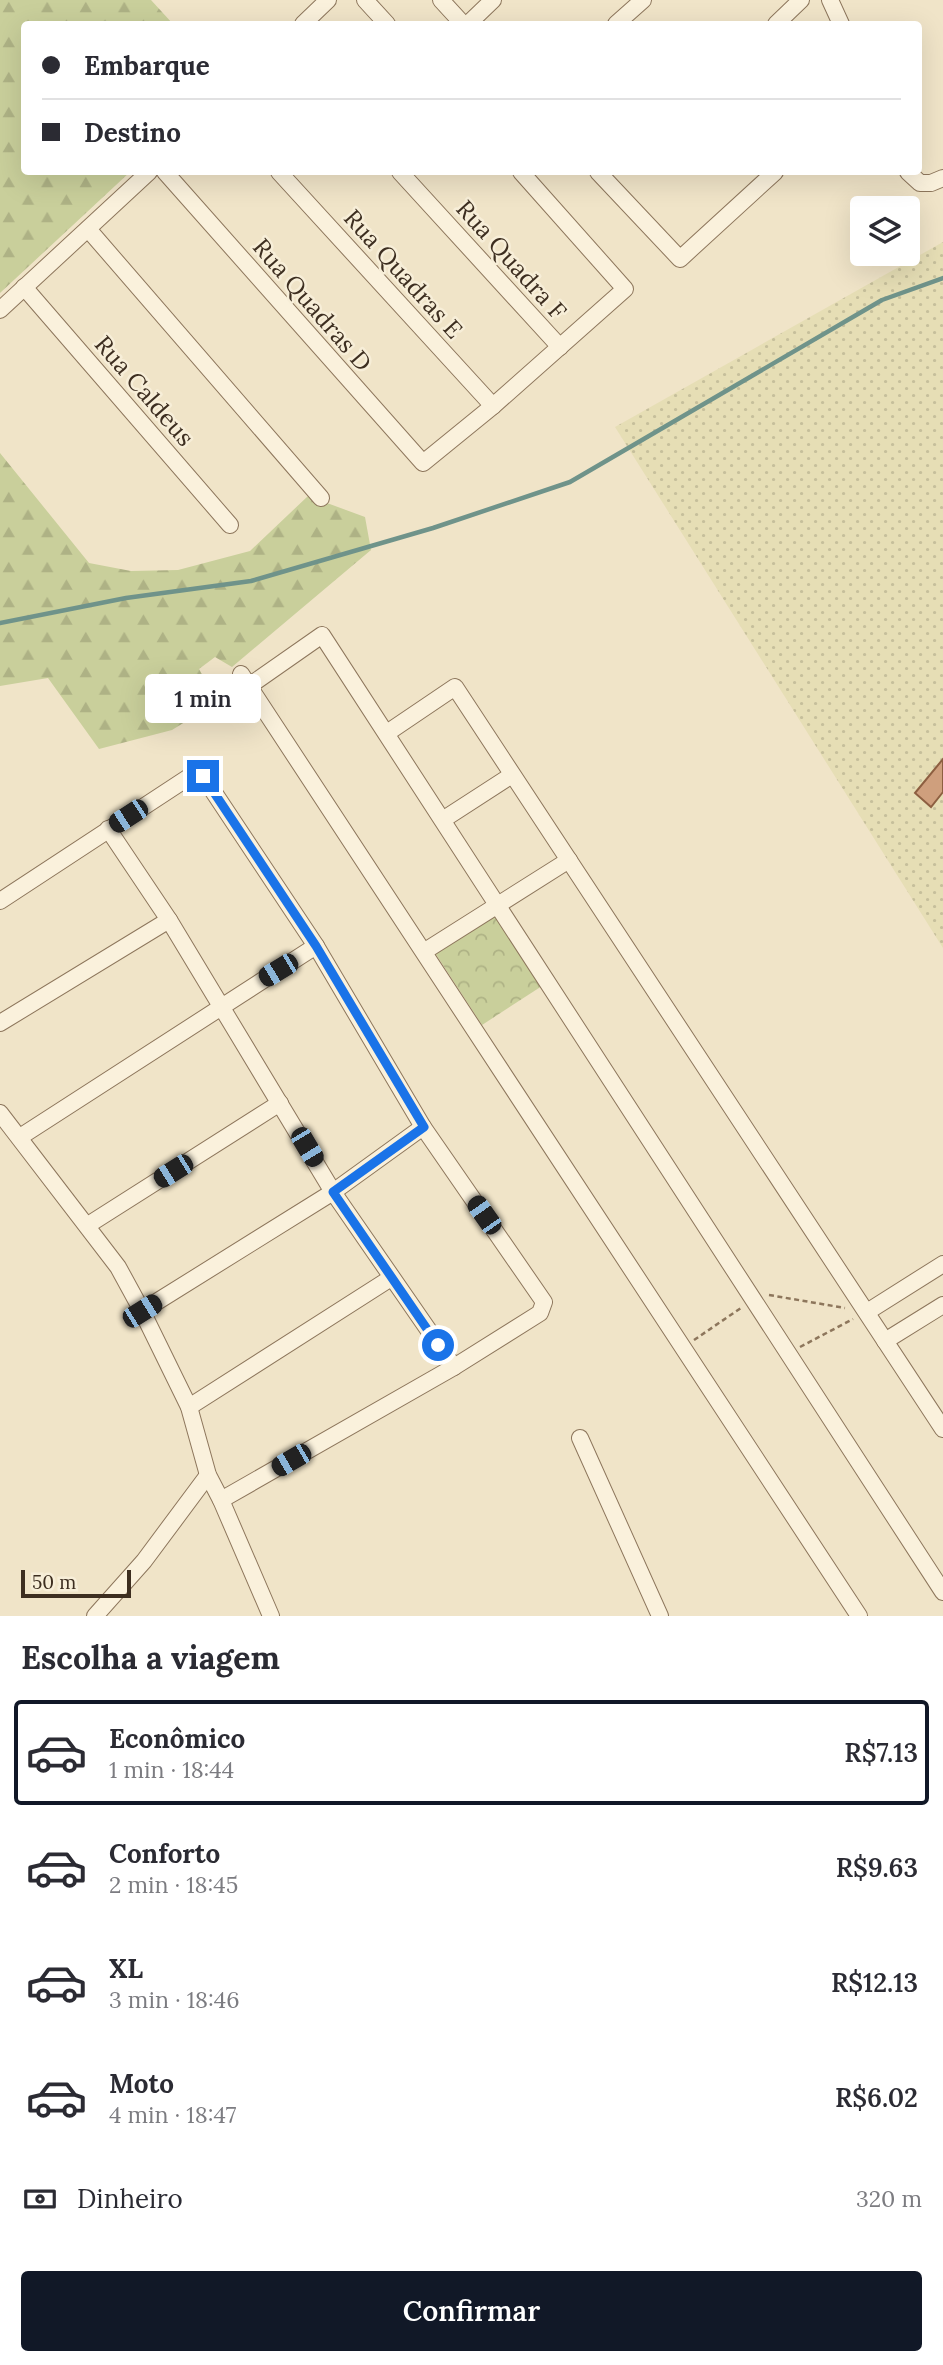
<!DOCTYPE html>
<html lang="pt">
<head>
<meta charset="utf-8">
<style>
	body { margin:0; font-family:Lora,serif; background:#f7f7f7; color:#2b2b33; height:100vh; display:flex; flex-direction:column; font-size:26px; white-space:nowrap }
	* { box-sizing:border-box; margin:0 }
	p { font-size:23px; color:#7c7c81 }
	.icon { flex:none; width:38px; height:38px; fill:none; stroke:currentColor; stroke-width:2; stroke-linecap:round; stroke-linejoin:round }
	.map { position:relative; height:1616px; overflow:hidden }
	.panel { display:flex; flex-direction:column; background:#fff; flex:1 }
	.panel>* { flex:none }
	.guide { position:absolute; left:21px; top:21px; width:901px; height:154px; border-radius:7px; box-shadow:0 7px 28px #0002; display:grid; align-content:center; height:154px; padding:0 21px; background:#fff }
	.tools { position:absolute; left:850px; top:196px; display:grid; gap:14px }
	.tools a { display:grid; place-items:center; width:70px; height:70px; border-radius:7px; background:#fff; box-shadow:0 7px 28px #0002; font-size:35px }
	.scale { position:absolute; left:21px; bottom:18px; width:110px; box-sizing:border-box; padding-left:7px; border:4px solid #3d2e20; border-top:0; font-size:19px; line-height:24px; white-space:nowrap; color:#3d2e20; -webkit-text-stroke:5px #f7eed8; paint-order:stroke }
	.end { position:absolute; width:32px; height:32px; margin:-16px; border:9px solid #1a73e8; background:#fff; box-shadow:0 0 0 4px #fff }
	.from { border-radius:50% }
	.bubble { position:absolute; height:49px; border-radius:7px; background:#fff; box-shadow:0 7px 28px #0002; font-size:23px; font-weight:600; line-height:49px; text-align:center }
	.car { position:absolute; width:21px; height:42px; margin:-21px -10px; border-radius:9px; box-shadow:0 0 5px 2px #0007; background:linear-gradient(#222 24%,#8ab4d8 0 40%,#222 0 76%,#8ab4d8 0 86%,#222 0) }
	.guide b { display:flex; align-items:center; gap:24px; height:66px; font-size:26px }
	.guide b+b { border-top:2px solid #e1e1e2 }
	.guide i { width:18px; height:18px; background:#2b2b33 }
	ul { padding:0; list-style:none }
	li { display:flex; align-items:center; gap:21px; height:105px; margin:0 14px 10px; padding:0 7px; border:4px solid transparent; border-radius:7px }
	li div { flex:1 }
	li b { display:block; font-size:26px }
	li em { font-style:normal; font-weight:600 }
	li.selected { border-color:#111827 }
	li>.icon { width:63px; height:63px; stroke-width:1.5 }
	h2 { padding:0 21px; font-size:32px; line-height:84px }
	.pay { display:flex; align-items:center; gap:18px; height:77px; padding:0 21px; font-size:26px }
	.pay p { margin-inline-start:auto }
	.action { display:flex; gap:14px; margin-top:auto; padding:14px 21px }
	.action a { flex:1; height:80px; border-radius:7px; background:#111827; color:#fff; font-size:28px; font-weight:600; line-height:80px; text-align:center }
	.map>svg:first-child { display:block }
	.farmland { fill:url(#farmland-dots) }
	.forest { fill:url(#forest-firs) }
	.park { fill:url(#park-crowns) }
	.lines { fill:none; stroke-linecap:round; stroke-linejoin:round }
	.stream { stroke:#6f938a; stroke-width:4.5 }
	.building { fill:#cf9f7d; stroke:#8d5f41; stroke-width:2 }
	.minor-casing { stroke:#8d765c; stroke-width:18 }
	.path { stroke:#8d765c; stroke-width:2.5; stroke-dasharray:5 3.5; stroke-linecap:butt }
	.minor { stroke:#faf1dc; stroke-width:16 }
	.route { stroke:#1a73e8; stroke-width:9 }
	.labels { text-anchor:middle; stroke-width:5; stroke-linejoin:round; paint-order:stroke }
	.street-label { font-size:24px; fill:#3d2e20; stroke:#f7eed8 }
</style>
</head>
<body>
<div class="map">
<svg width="943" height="1616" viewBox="0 0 943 1616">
	<defs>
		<pattern id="farmland-dots" width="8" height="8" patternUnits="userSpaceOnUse" patternTransform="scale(1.75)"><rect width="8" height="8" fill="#e6deb5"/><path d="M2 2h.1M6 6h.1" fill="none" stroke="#c6bf9b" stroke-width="1.8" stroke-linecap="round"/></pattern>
		<pattern id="forest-firs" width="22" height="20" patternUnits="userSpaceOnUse" patternTransform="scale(1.75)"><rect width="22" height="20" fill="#c9cf9b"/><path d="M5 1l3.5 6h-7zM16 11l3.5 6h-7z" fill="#aeb285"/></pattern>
		<pattern id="park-crowns" width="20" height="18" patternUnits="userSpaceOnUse" patternTransform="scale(1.75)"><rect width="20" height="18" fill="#c9cf9b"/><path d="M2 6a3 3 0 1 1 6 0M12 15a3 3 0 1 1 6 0" fill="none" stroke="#aeb285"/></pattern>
	</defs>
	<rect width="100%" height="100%" fill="#f0e4c8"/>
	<polygon class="farmland" points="943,242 943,948 615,427"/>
	<g class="forest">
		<polygon points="0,0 151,0 173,24 24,24 24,172 130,172 0,293"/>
		<polygon points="0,453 89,563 131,571 178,570 250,551 308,496 365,517 371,550 232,667 215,657 199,669 217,702 172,730 99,749 48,678 0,686"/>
	</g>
	<polygon class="park" points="495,914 542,986 482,1025 435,953"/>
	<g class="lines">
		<polyline class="stream" points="0,623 126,598 251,581 433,528 570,482 882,300 943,278"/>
	</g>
	<polygon class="building" points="943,759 943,792 931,807 915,793"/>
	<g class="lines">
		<g class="minor-casing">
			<g id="minor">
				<polyline points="365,0 387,24"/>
				<polyline points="441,0 463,24"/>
				<polyline points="830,0 841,24"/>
				<polyline points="303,24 328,0"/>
				<polyline points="468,24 493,0"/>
				<polyline points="616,24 643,0"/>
				<polyline points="776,24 801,0"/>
				<polyline points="165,172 423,463 493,406 625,289 521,172"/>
				<polyline points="279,172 493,406"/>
				<polyline points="400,172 560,347"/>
				<polyline points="598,172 680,259 775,172"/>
				<polyline points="908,172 920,183 931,183 943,178"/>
				<polyline points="88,229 321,498"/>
				<polyline points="24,287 230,525"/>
				<polyline points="0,310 149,172"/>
				<polyline points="241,674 859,1616"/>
				<polyline points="249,686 322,635 943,1592"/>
				<polyline points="387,733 455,687 943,1429"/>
				<polyline points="444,819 512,775"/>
				<polyline points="108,829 169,920 333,1192 454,1367"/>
				<polyline points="0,901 189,777 203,776 316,946 423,1127 544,1302 540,1313 454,1367 221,1500"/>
				<polyline points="425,951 569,860"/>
				<polyline points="0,1023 169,920"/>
				<polyline points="0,1113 118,1267 142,1311 189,1407 208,1475 221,1500 271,1616"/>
				<polyline points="20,1137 316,946"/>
				<polyline points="88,1225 280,1103"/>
				<polyline points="142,1311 333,1192 423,1127"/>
				<polyline points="867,1312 943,1264"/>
				<polyline points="885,1341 943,1305"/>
				<polyline points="189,1407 391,1278"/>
				<polyline points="580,1438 660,1616"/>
				<polyline points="95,1616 144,1561 208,1475"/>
			</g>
		</g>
		<g class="path">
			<polyline points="769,1295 845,1308"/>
			<polyline points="694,1340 741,1308"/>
			<polyline points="800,1347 853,1319"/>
		</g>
		<use href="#minor" class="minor"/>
	</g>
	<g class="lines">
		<polyline class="route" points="203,776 316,946 424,1127 333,1192 438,1345"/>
	</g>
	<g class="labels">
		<g class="street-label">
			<text transform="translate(511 260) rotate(48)" y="8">Rua Quadra F</text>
			<text transform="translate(403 274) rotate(48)" y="8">Rua Quadras E</text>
			<text transform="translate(312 305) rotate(49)" y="8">Rua Quadras D</text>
			<text transform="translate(144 391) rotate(49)" y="8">Rua Caldeus</text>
		</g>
	</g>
</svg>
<div class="tools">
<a><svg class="icon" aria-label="layers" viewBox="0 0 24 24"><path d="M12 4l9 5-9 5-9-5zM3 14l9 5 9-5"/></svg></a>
</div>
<div class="scale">50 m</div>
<i class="end from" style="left:438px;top:1345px"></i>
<i class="end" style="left:203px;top:776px"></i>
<div class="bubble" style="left:145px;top:674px;width:116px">1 min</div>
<i class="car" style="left:128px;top:816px;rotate:237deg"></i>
<i class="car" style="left:278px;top:970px;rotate:239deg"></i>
<i class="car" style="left:307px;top:1147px;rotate:149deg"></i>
<i class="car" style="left:173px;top:1171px;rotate:238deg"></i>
<i class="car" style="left:484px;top:1215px;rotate:325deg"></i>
<i class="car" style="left:142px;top:1311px;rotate:58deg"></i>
<i class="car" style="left:291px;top:1460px;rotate:240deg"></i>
<div class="guide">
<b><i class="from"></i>Embarque</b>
<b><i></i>Destino</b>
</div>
</div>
<section class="panel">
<h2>Escolha a viagem</h2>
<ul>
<li class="selected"><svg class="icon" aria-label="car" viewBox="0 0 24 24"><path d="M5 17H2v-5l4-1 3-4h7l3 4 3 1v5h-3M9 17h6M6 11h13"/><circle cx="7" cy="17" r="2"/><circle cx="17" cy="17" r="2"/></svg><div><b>Econômico</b><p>1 min · 18:44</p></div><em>R$7.13</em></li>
<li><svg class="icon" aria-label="car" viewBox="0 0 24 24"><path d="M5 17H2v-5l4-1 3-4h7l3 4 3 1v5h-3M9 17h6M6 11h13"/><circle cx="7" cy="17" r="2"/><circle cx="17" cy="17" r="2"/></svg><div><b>Conforto</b><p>2 min · 18:45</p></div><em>R$9.63</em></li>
<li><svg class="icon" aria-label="car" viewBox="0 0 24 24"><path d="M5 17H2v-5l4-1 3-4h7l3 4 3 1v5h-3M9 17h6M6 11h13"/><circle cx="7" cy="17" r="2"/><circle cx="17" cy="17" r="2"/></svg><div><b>XL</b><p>3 min · 18:46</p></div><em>R$12.13</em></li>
<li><svg class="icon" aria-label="car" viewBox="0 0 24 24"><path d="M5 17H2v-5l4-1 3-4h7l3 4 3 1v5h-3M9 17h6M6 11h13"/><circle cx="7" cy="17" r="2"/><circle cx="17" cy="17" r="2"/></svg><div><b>Moto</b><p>4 min · 18:47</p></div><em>R$6.02</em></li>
</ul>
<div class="pay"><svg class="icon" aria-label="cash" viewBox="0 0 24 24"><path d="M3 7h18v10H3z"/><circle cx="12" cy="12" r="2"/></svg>Dinheiro<p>320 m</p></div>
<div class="action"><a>Confirmar</a></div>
</section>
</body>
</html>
